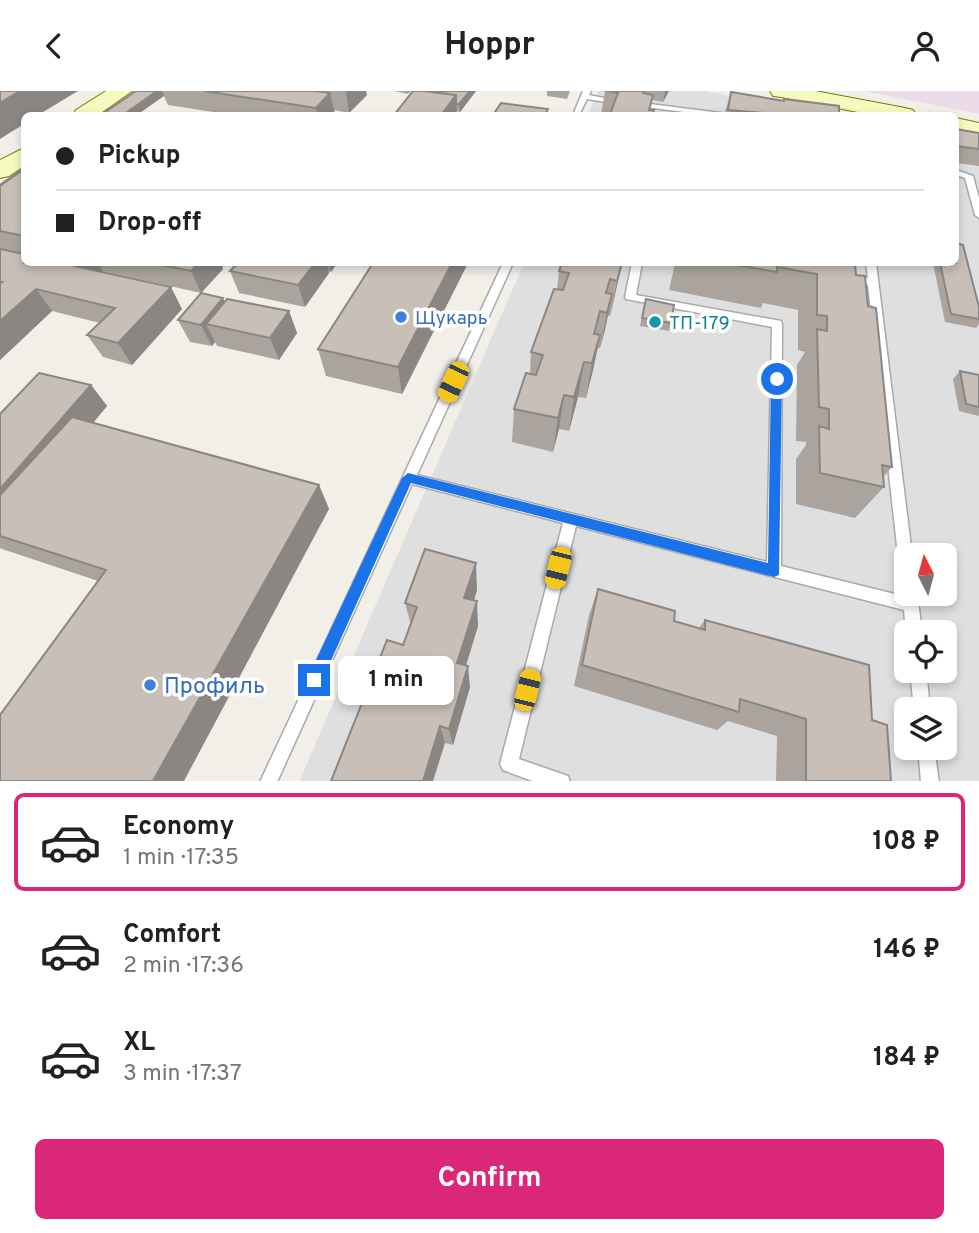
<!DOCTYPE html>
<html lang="en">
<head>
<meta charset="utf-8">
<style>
	body { margin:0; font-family:Overpass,sans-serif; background:#f2f2f2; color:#202124; height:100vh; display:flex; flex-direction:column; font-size:26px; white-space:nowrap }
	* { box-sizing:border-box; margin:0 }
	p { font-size:23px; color:#757577 }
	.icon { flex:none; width:38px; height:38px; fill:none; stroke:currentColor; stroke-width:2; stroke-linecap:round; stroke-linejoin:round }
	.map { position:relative; height:690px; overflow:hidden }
	.side { display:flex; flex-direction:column; background:#fff; flex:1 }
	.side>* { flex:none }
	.top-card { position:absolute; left:21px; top:21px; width:938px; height:154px; border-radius:10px; box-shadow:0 4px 10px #0003; display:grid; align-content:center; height:154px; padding:0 35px; background:#fff }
	.needle { width:46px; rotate:354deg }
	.buttons { position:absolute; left:894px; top:452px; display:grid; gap:14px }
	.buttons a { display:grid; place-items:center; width:63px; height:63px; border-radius:10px; background:#fff; box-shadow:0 4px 10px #0003; font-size:35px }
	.end { position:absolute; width:32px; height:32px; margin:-16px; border:9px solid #1a73e8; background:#fff; box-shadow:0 0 0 4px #fff }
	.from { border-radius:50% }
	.bubble { position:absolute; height:49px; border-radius:10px; background:#fff; box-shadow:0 4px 10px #0003; font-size:23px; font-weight:700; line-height:49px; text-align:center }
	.car { position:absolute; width:21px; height:42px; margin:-21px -10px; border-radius:9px; box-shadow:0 0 5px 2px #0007; background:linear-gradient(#f5c518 24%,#345 0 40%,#f5c518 0 76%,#345 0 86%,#f5c518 0) }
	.top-card b { display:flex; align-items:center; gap:24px; height:66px; font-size:26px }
	.top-card b+b { border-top:2px solid #e0e0e0 }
	.top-card i { width:18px; height:18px; background:#202124 }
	ul { padding:12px 0 0; list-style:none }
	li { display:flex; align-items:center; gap:21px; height:98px; margin:0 14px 10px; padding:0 21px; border:4px solid transparent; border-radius:10px }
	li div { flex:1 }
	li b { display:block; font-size:26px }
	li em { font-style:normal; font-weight:700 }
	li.current { border-color:#db2777 }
	li>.icon { width:63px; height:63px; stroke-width:1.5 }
	.cta { display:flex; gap:14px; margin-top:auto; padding:14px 35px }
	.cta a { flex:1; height:80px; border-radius:10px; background:#db2777; color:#fff; font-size:28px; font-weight:700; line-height:80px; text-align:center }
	header { display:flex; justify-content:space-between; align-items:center; height:91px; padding:0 35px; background:#fff; font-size:32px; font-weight:700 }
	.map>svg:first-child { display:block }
	.residential { fill:#e0dfdf; fill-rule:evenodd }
	.industrial { fill:#ebdbe8 }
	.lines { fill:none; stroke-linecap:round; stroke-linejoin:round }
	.lane-casing { stroke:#a9a9a9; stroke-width:3 }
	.secondary-casing { stroke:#707d05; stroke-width:2 }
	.lane { fill:#fff; fill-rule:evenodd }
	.secondary { fill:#f7fabf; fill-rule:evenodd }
	.wall { fill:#aba49e }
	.shaded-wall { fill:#8b8681 }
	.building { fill:#c7bfb8; stroke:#8b8681; stroke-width:2 }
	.route { fill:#1a73e8 }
	.shop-dot { fill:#3f7fe0; stroke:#fff; stroke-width:2.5 }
	.culture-dot { fill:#0f9aa8; stroke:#fff; stroke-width:2.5 }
	.labels { text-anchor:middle; stroke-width:7; stroke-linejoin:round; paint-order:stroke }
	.shop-label { font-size:19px; fill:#366cbe; stroke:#fff; text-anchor:start }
	.culture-label { font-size:19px; fill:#0d838f; stroke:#fff; text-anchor:start }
	.near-shop-label { font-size:23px; fill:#366cbe; stroke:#fff; text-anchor:start }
</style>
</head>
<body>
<header><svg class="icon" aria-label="back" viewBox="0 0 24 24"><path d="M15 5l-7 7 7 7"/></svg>Hoppr<svg class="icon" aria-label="person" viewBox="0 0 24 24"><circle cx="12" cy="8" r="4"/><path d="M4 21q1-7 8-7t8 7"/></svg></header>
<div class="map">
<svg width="979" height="691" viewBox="0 0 979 691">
	<rect width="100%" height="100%" fill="#f2efe9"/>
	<g class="residential">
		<polygon points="598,0 706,0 815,24 588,24"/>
		<path d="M956,56L979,61V690L299,691L524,172H956ZM906,464H945V502H906ZM906,541H945V579H906ZM906,618H945V656H906Z"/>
	</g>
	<polygon class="industrial" points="864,0 979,0 979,23"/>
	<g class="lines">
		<g class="lane-casing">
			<g id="lane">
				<polygon points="583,0 591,0 589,4 623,11 619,13 587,8 579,24 573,24"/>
				<polygon points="634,11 721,22 725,24 708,24 637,15 634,15"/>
				<polygon points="956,79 973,85 979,107 979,127 975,124 965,87 956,84"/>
				<polygon points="503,172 513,172 417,384 767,471 772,236 626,208 625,206 632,172 642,172 636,204 781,230 782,233 781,475 903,505 906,496 906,502 917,502 922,541 906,541 904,519 576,435 519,668 568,685 570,691 535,691 503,679 500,673 563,432 412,393 277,691 260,691"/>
				<polygon points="866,172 876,172 912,464 906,464 906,480 901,478 899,473 868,194 852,191 847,188 852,185 868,187"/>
				<polygon points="910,579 926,579 930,618 914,618"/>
				<polygon points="918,656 934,656 939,691 921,691"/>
			</g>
		</g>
		<g class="secondary-casing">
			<g id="secondary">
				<polygon points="106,0 132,0 98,24 73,24 76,19"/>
				<polygon points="770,0 815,0 905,17 913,19 916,24 873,24 781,6 773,5"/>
				<polygon points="956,27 979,32 979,46 956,41"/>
				<polygon points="24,57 24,75 9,85 0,87 0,69"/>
			</g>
		</g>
		<use href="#lane" class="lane"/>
		<use href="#secondary" class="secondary"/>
	</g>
	<g class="wall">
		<polygon points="136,0 366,0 367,4 349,22 334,19 335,23 333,24 233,24 168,14 164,5"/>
		<polygon points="394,0 411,0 408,3"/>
		<polygon points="476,0 460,21 456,20 457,24 394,24 434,1"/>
		<polygon points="547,0 570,0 567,8 547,5"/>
		<polygon points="605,0 669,0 663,11 652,9 650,19 653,24 601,24"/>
		<polygon points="731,1 839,24 724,24"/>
		<polygon points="956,38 979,42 979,75 956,72"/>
		<polygon points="24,77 24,172 221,172 223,178 201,202 103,180 102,181 182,218 132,274 103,266 87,244 100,232 52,220 0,269 0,94"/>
		<polygon points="238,172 337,172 331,181 329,180 329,182 305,216 239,202 230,180"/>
		<polygon points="373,172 468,172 402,303 326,285 318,258"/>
		<polygon points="555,172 622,172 610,225 608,225 600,257 598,257 593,279 586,307 578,306 569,340 559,338 553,361 512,351 514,318 530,283 531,261 557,198 559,180 561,175 554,174"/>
		<polygon points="675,172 725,172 856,184 868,215 892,376 883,386 884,396 855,427 796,413 796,368 806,354 806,351 796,350 797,274 805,261 798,259 798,219 763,212 761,217 669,199"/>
		<polygon points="933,172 956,172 979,216 979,233 976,237 945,231"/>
		<polygon points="646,208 671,232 669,240 640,235"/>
		<polygon points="224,211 289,220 297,242 279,269 217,255 215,251 212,255 190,251 178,229"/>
		<polygon points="960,280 979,284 979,325 959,320 953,288"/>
		<polygon points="91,294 107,315 93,332 319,394 329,418 98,490 2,458 0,457 0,323"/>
		<polygon points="598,498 674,530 699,537 705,529 872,629 891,690 776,690 777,645 728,630 717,639 574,595 589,524"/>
		<polygon points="477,499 474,509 478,535 466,575 470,596 453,654 445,652 403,554 411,534 405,512"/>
	</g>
	<g class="shaded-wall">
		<polygon points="20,0 78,0 38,24 24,24 24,33 0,48 0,12"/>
		<polygon points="157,0 162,0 164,5 137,24 123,24"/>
		<polygon points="347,0 366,0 367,4 349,22 346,1"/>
		<polygon points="470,0 476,0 460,21 459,13"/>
		<polygon points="665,0 669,0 663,11"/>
		<polygon points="330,2 335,23 333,24 317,24 316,17"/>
		<polygon points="456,4 457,24 441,24"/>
		<polygon points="74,172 98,172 103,180 88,193"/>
		<polygon points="199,172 221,172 223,178 201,202 191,180"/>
		<polygon points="315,172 327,172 329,182 305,216 298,194"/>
		<polygon points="328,172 337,172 331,181"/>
		<polygon points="452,172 468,172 402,303 398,276"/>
		<polygon points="622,172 614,208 610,225 617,190"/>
		<polygon points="171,196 182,218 132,274 118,252"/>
		<polygon points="36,198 52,220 0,269 0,230"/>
		<polygon points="612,203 605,239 600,257 607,222"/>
		<polygon points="223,207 232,229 206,233 215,251 212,255 201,234"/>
		<polygon points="289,220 297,242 279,269 270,247"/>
		<polygon points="600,244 593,279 586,307 592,272"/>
		<polygon points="584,271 578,306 569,340 574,306"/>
		<polygon points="91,294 107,315 13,429 0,418 0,398"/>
		<polygon points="564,304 559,338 553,361 558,327"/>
		<polygon points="319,394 329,418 184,690 153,690"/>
		<polygon points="476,472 477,499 467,532 464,507"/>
		<polygon points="477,510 478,535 460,593 457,572"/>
		<polygon points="468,575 470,596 453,654 449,638"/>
		<polygon points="440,635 445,652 433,690 423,690"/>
	</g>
	<g class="building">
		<polygon points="0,0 20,0 0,12"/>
		<polygon points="136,0 157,0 123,24 101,24"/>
		<polygon points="204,0 315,0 330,2 316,17"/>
		<polygon points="413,0 424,0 456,4 441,24 394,24"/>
		<polygon points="435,0 470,0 459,13 456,13 456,4 434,1"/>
		<polygon points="605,0 644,0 643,2 653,4 649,19 654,19 652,24 614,24 610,23 618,2"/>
		<polygon points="731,1 784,10 784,8 839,15 839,24 786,24 728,19"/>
		<polygon points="501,12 548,18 545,24 493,24"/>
		<polygon points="956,38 979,42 979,58 956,55"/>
		<polygon points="24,77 24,78 0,95 0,94"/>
		<polygon points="24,78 24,145 0,140 0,95"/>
		<polygon points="956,152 963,154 979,216 979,228 951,223 940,172 956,172"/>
		<polygon points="0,158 24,163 24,172 61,172 171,196 118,252 87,244 115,217 36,198 0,230 0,193 2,191 0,191"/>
		<polygon points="152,172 199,172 191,180"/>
		<polygon points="238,172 315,172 298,194 230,180"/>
		<polygon points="373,172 452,172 398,276 318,258"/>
		<polygon points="562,172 622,172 617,190 610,188 606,202 612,203 607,222 600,220 594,243 600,244 592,272 584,271 574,306 564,304 558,327 514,318 526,282 536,284 543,264 531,261 554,198 563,199 569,182 559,180"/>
		<polygon points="725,172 855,172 856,184 865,185 868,215 876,217 892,376 882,374 884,396 820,382 819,335 829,338 829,318 819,316 817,238 827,240 827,225 817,224 817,183 777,176 777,181"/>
		<polygon points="201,202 223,207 201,234 178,229"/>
		<polygon points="227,208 289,220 270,247 206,233"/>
		<polygon points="646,208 674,214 671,232 642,227"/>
		<polygon points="960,280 979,284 979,316 966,313"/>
		<polygon points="39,282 91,294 0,398 0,323"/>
		<polygon points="72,326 319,394 153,690 0,690 0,624 106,479 0,445 0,404"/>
		<polygon points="425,458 476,472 464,507 477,510 457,572 468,575 449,638 440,635 423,690 331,690 387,549 403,554 417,516 405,512"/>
		<polygon points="598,498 675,520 674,530 705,539 705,529 869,574 872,629 887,634 891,690 806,690 806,628 740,608 739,621 582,574"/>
	</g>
	<polygon class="route" points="777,284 782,288 779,484 774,486 411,392 320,594 314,597 309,594 307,589 309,584 402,387 408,382 768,472 771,288"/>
	<g class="shop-dot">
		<circle cx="401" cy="226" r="7"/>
		<circle cx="150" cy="594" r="7"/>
	</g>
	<circle class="culture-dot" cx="655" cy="231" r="7"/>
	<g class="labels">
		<g class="shop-label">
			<text x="415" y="233">Щукарь</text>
		</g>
		<g class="culture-label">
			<text x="669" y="238">ТП-179</text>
		</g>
		<g class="near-shop-label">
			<text x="164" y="602">Профиль</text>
		</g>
	</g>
</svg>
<div class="buttons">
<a><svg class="needle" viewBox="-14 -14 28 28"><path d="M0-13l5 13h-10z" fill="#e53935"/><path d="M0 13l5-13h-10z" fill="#757577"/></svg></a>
<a><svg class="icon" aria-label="locate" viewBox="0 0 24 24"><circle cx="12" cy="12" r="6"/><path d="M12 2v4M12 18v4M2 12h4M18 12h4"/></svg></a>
<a><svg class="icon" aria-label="layers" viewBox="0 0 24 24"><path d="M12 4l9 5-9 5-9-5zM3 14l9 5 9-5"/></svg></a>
</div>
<i class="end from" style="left:777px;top:288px"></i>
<i class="end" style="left:314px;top:589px"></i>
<div class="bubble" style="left:338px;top:565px;width:116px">1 min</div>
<i class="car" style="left:453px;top:291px;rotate:205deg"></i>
<i class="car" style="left:558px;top:477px;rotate:194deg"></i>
<i class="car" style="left:527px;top:599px;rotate:14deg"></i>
<div class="top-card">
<b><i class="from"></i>Pickup</b>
<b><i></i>Drop-off</b>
</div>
</div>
<section class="side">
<ul>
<li class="current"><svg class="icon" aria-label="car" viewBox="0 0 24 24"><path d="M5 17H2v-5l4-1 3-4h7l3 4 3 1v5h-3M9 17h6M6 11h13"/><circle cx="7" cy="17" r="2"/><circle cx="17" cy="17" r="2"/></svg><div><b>Economy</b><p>1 min · 17:35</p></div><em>108 ₽</em></li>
<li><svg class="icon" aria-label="car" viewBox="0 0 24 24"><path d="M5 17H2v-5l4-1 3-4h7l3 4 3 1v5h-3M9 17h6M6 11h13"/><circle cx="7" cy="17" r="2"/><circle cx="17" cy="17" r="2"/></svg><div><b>Comfort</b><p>2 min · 17:36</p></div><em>146 ₽</em></li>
<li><svg class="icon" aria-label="car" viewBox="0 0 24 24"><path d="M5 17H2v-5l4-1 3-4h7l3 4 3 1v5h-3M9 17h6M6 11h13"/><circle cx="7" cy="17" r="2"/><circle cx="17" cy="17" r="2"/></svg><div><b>XL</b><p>3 min · 17:37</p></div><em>184 ₽</em></li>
</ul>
<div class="cta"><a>Confirm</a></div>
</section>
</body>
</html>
